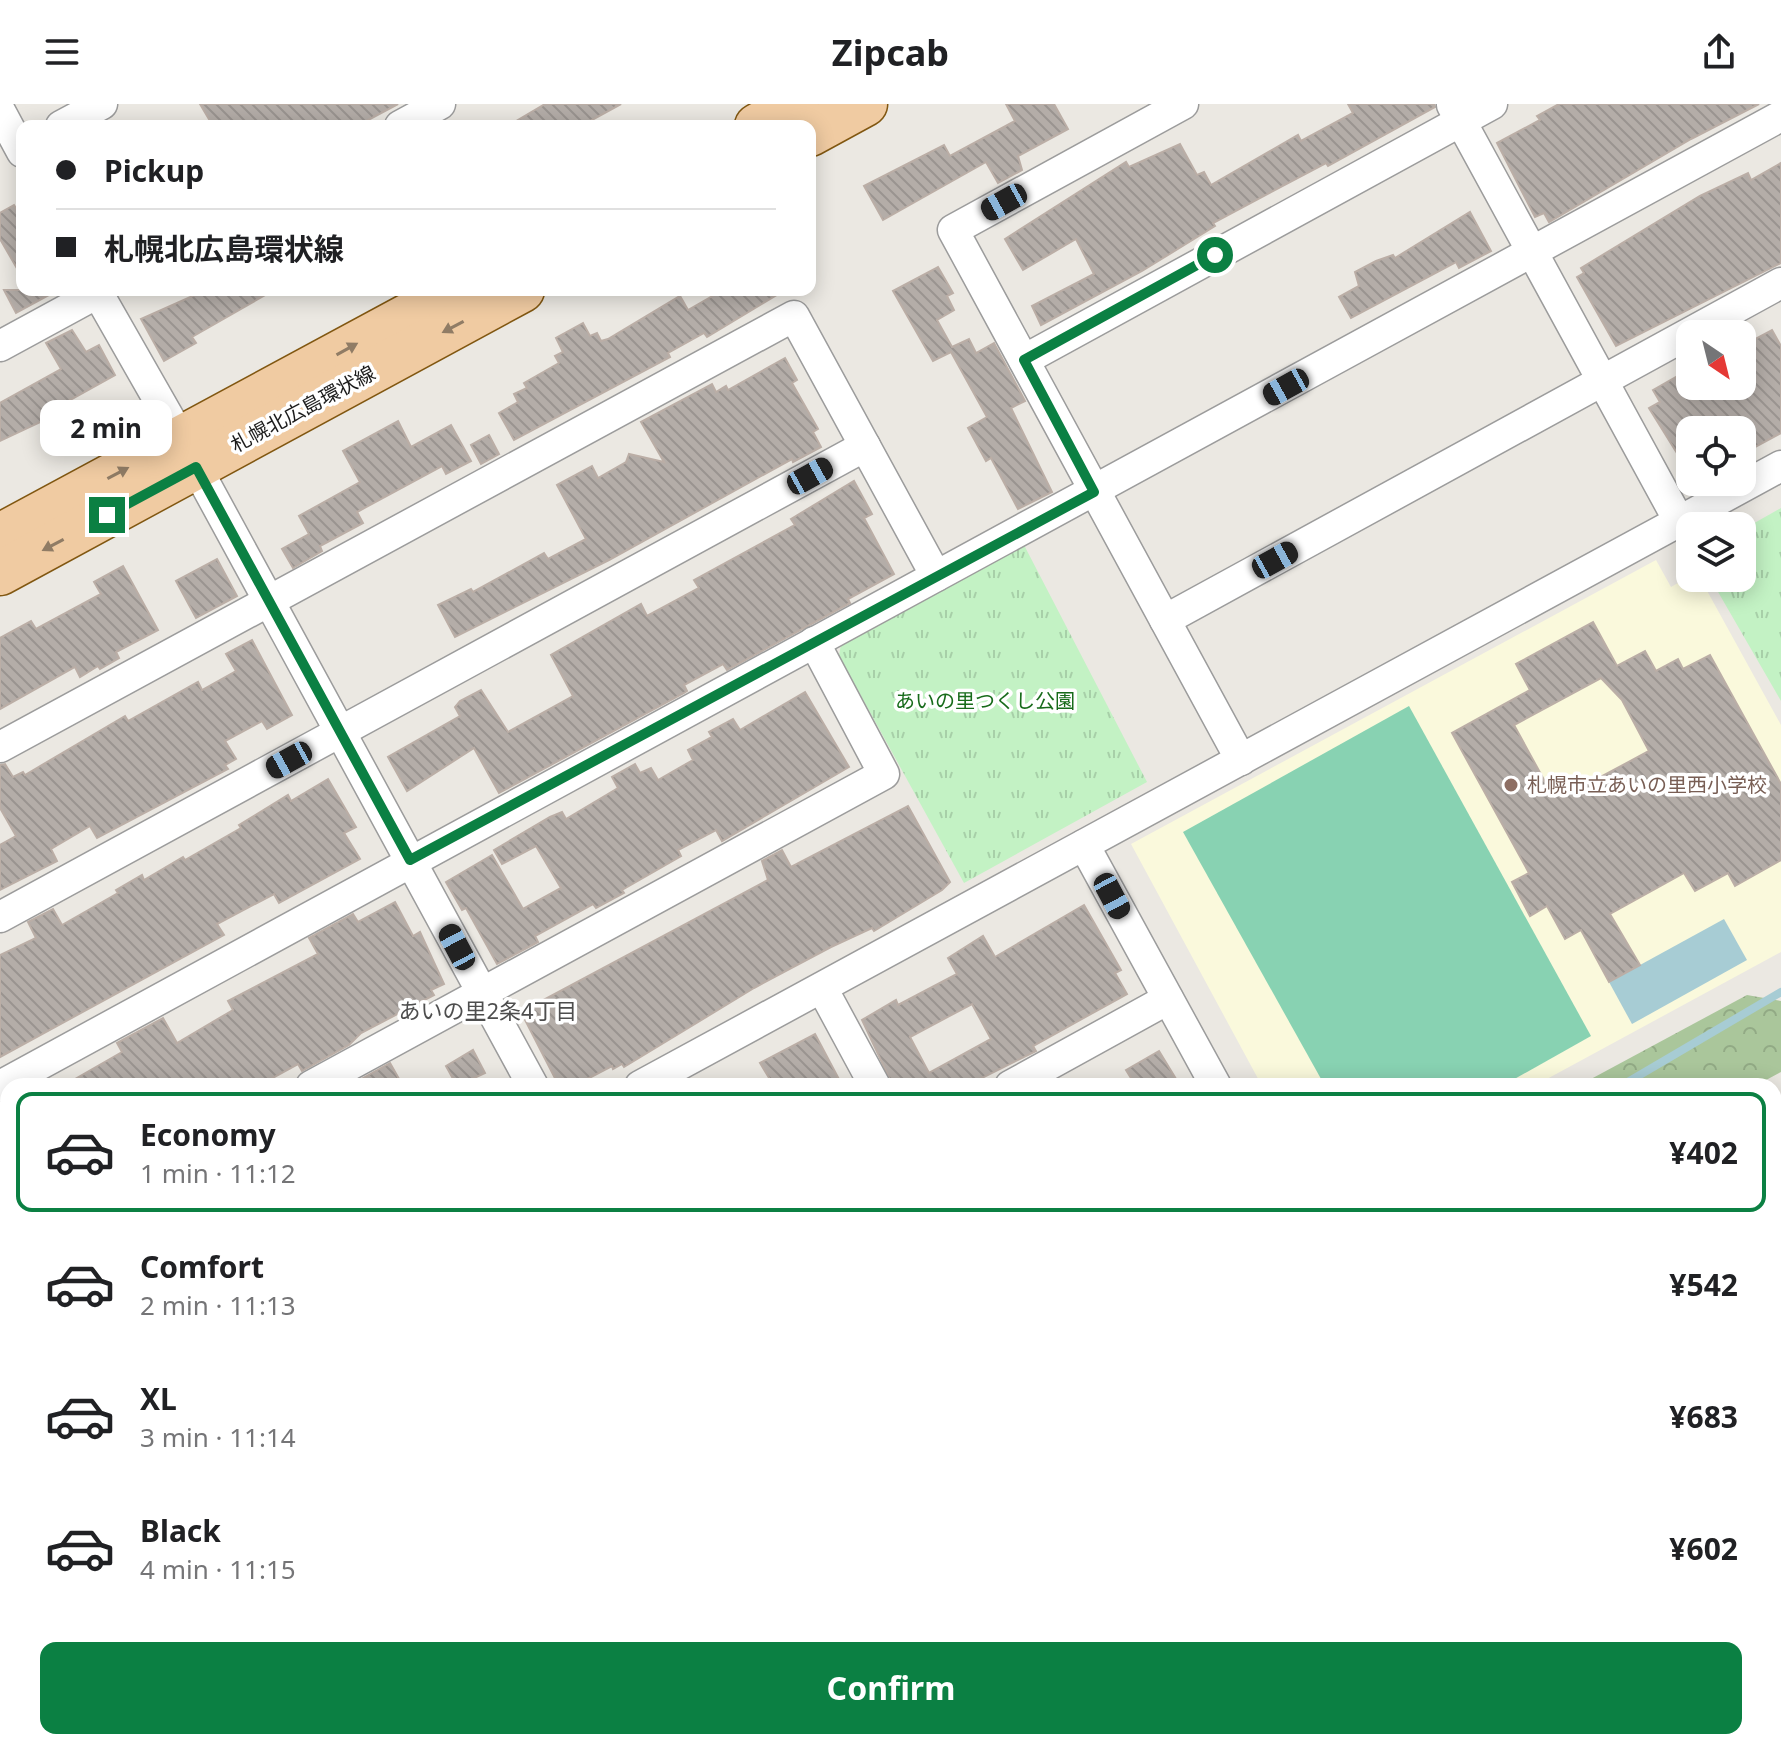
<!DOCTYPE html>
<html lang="en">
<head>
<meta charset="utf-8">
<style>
	body { margin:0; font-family:"Noto Sans","Noto Sans JP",sans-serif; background:#f2f2f2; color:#202124; height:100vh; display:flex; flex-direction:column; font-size:30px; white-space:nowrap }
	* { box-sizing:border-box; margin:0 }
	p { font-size:26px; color:#757577 }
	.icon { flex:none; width:44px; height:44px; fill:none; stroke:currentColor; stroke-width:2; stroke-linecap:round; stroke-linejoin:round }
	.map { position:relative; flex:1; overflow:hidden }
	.drawer { position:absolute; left:0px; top:974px; width:1782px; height:672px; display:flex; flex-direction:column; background:#fff; border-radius:24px 24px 0 0; box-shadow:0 4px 20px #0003 }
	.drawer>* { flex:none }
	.hud { position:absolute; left:16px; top:16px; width:800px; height:176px; border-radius:16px; box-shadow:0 4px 20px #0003; display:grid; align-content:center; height:176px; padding:0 40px; background:#fff }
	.needle { width:52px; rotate:145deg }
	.tools { position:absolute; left:1676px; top:216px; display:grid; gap:16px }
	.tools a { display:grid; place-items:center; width:80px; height:80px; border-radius:16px; background:#fff; box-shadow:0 4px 20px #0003; font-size:40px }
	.end { position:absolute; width:36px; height:36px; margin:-18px; border:10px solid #0b8043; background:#fff; box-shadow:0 0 0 4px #fff }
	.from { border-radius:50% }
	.bubble { position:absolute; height:56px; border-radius:16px; background:#fff; box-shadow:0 4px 20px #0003; font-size:26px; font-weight:700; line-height:56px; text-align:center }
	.car { position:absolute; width:24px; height:48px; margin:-24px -12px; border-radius:10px; box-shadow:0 0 6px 2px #0007; background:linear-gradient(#222 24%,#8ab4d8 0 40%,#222 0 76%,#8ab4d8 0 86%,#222 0) }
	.hud b { display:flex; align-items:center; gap:28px; height:76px; font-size:30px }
	.hud b+b { border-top:2px solid #e0e0e0 }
	.hud i { width:20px; height:20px; background:#202124 }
	ul { padding:14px 0 0; list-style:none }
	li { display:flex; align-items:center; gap:24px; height:120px; margin:0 16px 12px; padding:0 24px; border:4px solid transparent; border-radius:16px }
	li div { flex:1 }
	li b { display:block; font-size:30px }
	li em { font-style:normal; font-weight:700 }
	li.current { border-color:#0b8043 }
	li>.icon { width:72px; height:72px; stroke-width:1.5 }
	.cta { display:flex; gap:16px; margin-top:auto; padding:16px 40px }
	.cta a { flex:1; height:92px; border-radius:16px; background:#0b8043; color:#fff; font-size:32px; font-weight:700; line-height:92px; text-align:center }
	header { display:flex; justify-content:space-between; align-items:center; height:104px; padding:0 40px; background:#fff; font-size:36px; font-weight:700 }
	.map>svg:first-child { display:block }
	.education { fill:#faf9dc }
	.grass { fill:url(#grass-dots) }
	.forest { fill:url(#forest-crowns) }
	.park { fill:url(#park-tufts) }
	.pitch { fill:#88d2b2 }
	.water { fill:#a7ccd4 }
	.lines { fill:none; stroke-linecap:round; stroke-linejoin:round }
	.stream { stroke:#a7ccd4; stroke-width:8 }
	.building { fill:url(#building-back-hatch); stroke:#bbaea6; stroke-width:2; fill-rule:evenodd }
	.minor-casing { stroke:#9c9c9c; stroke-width:33 }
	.tertiary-casing { stroke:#9c9c9c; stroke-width:41 }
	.primary-casing { stroke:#815711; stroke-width:47 }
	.minor { stroke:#fff; stroke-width:30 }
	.tertiary { stroke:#fff; stroke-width:38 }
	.primary { stroke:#f0cba2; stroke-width:44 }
	.oneway { fill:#907c65 }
	.route { stroke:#0b8043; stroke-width:10 }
	.education-dot { fill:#8d6e63; stroke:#fff; stroke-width:3 }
	.labels { text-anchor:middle; stroke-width:7; stroke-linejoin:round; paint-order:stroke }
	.street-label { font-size:20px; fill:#1b1b1b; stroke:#fff }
	.park-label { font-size:20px; fill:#176b1a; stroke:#fff }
	.education-label { font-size:20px; fill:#785e54; stroke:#fff; text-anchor:start }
	.neighbourhood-label { font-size:22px; fill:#4e4e4e; stroke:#fff }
</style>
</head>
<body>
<header><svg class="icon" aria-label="menu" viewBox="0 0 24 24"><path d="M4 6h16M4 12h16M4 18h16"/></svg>Zipcab<svg class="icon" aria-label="share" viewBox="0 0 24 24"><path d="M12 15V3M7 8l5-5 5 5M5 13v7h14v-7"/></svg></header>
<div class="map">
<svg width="1781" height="1646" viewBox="0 0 1781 1646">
	<defs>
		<pattern id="grass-dots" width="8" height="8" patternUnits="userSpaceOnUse" patternTransform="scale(2)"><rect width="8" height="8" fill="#c9e0ad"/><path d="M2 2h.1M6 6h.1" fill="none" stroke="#acc094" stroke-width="1.8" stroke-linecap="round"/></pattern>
		<pattern id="forest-crowns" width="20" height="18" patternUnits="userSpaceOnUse" patternTransform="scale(2)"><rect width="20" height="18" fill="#aac69b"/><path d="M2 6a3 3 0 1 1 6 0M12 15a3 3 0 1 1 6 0" fill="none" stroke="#92aa85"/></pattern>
		<pattern id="park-tufts" width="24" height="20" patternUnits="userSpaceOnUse" patternTransform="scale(2)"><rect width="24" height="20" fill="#c3f2c4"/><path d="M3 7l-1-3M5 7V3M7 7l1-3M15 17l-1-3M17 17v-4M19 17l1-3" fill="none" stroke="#a7cfa8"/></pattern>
		<pattern id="building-back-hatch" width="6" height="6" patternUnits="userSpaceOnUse" patternTransform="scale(2)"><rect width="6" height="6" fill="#b4ada8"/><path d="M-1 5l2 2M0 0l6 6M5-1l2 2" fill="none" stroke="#9a9490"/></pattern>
	</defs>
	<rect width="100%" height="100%" fill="#ebe8e2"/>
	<polygon class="education" points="1656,456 1671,483 1690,472 1700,474 1781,621 1781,848 1534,982 1262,982 1131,740"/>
	<g class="grass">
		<polygon points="0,1289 8,1292 8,1325 0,1323"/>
		<polygon points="750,1638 789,1638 795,1646 755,1646"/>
	</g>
	<polygon class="forest" points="1747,891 1781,897 1781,968 1755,982 1578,982"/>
	<g class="park">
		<polygon points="1781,404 1781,597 1710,474 1742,474 1742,426"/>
		<polygon points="1024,441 1147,678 964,779 839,552 841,540"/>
	</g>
	<polygon class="pitch" points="1409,602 1591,932 1502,982 1325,982 1183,728"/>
	<polygon class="water" points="1724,815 1747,856 1632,920 1609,878"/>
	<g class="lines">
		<g class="stream">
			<polyline points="1621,982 1781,888"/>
			<polyline points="455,1646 470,1638"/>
		</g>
	</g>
	<g class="building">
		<polygon points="200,0 398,0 357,22 213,22"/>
		<polygon points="545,0 621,0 581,22 508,22"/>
		<polygon points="1006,0 1054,0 1068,25 1018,52 1022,66 998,79 986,58 883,116 864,82 944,41 950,52 1015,17"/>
		<polygon points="1348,0 1434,0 1435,3 1328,62 1326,59 1213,119 1215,122 1142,167 1041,221 1032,202 1094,170 1076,135 1023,166 1005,135 1126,58 1129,63 1180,40 1197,71 1204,68 1211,81 1298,31 1301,37 1353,9"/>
		<polygon points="1559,0 1759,0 1691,35 1549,118 1544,109 1535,113 1497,39 1540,16 1537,12"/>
		<polygon points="1781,59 1781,159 1616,242 1577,173 1584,169 1581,164 1700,92 1748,69 1751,76"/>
		<polygon points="14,101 22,114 22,173 0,135 0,109"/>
		<polygon points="1470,108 1491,147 1459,164 1456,158 1351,214 1339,193 1359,182 1355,168 1376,157 1393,151 1395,154"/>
		<polygon points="938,163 953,189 947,192 954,206 937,216 952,243 969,235 976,249 994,239 1025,297 1011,304 1052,388 1018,405 991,354 986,357 968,324 987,313 951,248 933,257 893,187"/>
		<polygon points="4,186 58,186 16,209"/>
		<polygon points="206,186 274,186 192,233 196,239 164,257 141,215"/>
		<polygon points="723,186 785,186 707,233 704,229 668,249 670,253 514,336 499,309 518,298 514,290 527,284 524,279 559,259 555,252 563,248 556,234 583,219 590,232 597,229 601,237 608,235 680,192 688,206"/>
		<polygon points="72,226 86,248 99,241 115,271 65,299 68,305 0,337 0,299 61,265 46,239"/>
		<polygon points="1772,226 1781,242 1781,329 1742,350 1742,326 1690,326 1690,370 1649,304 1660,298 1653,286 1690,265 1690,282 1742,282 1742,242"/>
		<polygon points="785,254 797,276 792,279 818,325 813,328 821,343 793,358 792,355 609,456 455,533 438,501 471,485 473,488 544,449 548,455 586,435 557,381 592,362 598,374 626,358 629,350 664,358 641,318 712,280 716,288 726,282 728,286"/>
		<polygon points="398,317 411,343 451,321 471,357 446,370 442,362 357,408 363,419 320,442 322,447 293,464 282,445 309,430 299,412 360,378 343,347"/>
		<polygon points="489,331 499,350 481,360 471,341"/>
		<polygon points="854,377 872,410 864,414 894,470 848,495 850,499 727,566 723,560 684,581 687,587 684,589 499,689 474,644 407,687 388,653 460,612 455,603 460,597 481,586 508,628 573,592 551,551 641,500 647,512 699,484 694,476 795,421 791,415"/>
		<polygon points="217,455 237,492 196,514 176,477"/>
		<polygon points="123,462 158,526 116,548 119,554 100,565 98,562 80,573 75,563 0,605 0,534 31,517 36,525 101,490 94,478"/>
		<path d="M1593,518L1617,562L1645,547L1656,567L1678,555L1683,565L1710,551L1781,680V756L1735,782L1728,769L1695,787L1684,769L1610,810L1640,861L1609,878L1581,826L1565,835L1547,802L1530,812L1512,778L1529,769L1452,629L1530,586L1516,560ZM1601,574L1622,596L1649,647L1580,684L1574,672L1549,685L1514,621Z"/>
		<polygon points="252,536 292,611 267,625 262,617 225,637 236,655 225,661 228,665 97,734 90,722 51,745 57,757 0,786 0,741 16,732 0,704 0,661 5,660 13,673 23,668 25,671 125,612 128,617 198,578 202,586 236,567 226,550"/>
		<polygon points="805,588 849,663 722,737 716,726 678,746 681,752 622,786 624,789 596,804 593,800 535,832 538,838 497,860 466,804 462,806 446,778 492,751 523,805 561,784 536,742 502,760 494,746 550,713 562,708 566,715 618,684 612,673 635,660 640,669 651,664 658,676 693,656 688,646 712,633 709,628 733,615 740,626"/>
		<polygon points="328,675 356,723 344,729 360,755 279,799 274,790 217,820 224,831 0,953 0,851 36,834 28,818 53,805 62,821 118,789 116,786 142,771 144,776 183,753 185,756 241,724 239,721 288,691 291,697"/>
		<polygon points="908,702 950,778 942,786 874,827 872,824 831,843 754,884 624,963 622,960 613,965 612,962 574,982 559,982 521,908 768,776 762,757 782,746 791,763"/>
		<polygon points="395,798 413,832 420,828 444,880 431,886 434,891 361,929 349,941 302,967 298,960 258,982 63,982 122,948 117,939 163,914 177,939 233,906 228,897 318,850 309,834 353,810 358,818"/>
		<path d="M1084,801L1121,866L1115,869L1127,890L1033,942L1036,947L966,982H893L862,916L896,896L898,901L957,870L948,854L983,832L995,853ZM972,900L991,935L929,969L910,933Z"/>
		<polygon points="815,930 842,981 851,976 855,982 774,982 760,959"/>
		<polygon points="473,946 485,969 457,982 446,962"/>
		<polygon points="1159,947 1176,975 1164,982 1136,982 1126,966"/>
		<polygon points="390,959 403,982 349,982"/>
	</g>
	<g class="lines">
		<g class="minor-casing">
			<g id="minor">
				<polyline points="1183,0 953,126 1241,656"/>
				<polyline points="1452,1 1679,417"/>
				<polyline points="0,7 22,48"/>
				<polyline points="61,22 102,0"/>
				<polyline points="400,22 440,0"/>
				<polyline points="96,186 181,335"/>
				<polyline points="0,242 103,186"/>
				<polyline points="1024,256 1492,0"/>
				<polyline points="196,363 533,982"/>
				<polyline points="1165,516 1781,179"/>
				<polyline points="0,643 794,212 936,472"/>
				<polyline points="1084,741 1216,982"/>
				<polyline points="0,813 865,342"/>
				<polyline points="822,884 875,982"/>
				<polyline points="0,982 1781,12"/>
				<polyline points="311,982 884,670 814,538"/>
				<polyline points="640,982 1781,362"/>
				<polyline points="1010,982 1168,895"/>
				<polyline points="1774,1069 1781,1065"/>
				<polyline points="0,1084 8,1091"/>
				<polyline points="1774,1316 1781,1329"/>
				<polyline points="0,1425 8,1427"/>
				<polyline points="0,1586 8,1588"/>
				<polyline points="206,1638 213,1638"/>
				<polyline points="640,1638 644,1646"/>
				<polyline points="1009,1638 1014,1646"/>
				<polyline points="1602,1638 1606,1646"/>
				<polyline points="1047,1646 1062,1638"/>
				<polyline points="1762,1646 1781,1636"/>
			</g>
		</g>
		<g class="tertiary-casing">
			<g id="tertiary">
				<polyline points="0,1260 8,1262"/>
				<polyline points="1774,1476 1781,1474"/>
				<polyline points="823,1638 829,1646"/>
				<polyline points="1403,1646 1418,1638"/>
			</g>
		</g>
		<g class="primary-casing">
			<g id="primary">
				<polyline points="757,22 797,0"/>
				<polyline points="810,30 865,0"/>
				<polyline points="0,432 456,186"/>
				<polyline points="0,469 522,186"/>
			</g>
		</g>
		<use href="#minor" class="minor"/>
		<use href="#tertiary" class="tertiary"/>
		<use href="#primary" class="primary"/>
	</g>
	<defs><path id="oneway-solid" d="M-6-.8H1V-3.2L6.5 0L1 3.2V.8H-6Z" transform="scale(2)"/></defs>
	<g class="oneway">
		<use href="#oneway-solid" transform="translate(453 223) rotate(152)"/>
		<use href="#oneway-solid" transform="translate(347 245) rotate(-29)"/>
		<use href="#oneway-solid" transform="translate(118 369) rotate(-28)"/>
		<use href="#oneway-solid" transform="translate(53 441) rotate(152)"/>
	</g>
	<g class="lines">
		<polyline class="route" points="107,411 196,363 410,756 1094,388 1024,256 1215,151"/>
	</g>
	<circle class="education-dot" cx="1511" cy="681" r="8"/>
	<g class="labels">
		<g class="street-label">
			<text transform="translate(303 305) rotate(-28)" y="7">札幌北広島環状線</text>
		</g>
		<g class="park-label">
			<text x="985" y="604">あいの里つくし公園</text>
		</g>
		<g class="education-label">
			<text x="1527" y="688">札幌市立あいの里西小学校</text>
		</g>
		<g class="neighbourhood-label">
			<text x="488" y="915">あいの里2条4丁目</text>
		</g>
	</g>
</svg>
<div class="tools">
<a><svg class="needle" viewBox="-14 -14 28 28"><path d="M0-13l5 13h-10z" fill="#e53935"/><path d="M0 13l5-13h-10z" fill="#757577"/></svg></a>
<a><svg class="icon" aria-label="locate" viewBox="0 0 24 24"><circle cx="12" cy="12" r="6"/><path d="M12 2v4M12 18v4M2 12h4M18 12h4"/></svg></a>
<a><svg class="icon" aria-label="layers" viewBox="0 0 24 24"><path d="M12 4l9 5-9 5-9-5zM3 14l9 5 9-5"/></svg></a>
</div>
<i class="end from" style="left:1215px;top:151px"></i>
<i class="end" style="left:107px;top:411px"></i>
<div class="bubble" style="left:40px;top:296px;width:132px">2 min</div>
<i class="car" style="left:1004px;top:98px;rotate:241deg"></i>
<i class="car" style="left:1286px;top:283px;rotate:241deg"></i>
<i class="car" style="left:810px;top:372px;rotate:61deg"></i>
<i class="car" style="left:1275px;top:456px;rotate:61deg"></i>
<i class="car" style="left:289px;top:656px;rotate:241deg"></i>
<i class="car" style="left:1112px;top:792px;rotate:152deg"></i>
<i class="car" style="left:457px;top:843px;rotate:332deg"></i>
<div class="hud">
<b><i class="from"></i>Pickup</b>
<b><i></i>札幌北広島環状線</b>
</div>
<section class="drawer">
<ul>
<li class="current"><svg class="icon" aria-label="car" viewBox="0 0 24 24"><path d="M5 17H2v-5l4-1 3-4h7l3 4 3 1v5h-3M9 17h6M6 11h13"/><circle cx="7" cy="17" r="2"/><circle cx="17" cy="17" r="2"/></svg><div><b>Economy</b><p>1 min · 11:12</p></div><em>¥402</em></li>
<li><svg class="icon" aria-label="car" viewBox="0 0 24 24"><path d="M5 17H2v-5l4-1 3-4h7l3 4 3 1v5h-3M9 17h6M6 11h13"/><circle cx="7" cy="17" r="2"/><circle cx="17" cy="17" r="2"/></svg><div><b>Comfort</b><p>2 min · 11:13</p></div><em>¥542</em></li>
<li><svg class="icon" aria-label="car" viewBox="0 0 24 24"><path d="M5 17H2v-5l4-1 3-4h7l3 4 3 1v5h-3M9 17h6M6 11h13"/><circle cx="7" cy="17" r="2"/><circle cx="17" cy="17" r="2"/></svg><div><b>XL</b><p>3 min · 11:14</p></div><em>¥683</em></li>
<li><svg class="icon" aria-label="car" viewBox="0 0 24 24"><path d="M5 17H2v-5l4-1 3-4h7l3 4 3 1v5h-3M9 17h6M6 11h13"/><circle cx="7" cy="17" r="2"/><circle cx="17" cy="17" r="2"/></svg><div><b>Black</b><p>4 min · 11:15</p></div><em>¥602</em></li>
</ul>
<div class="cta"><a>Confirm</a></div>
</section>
</div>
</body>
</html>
